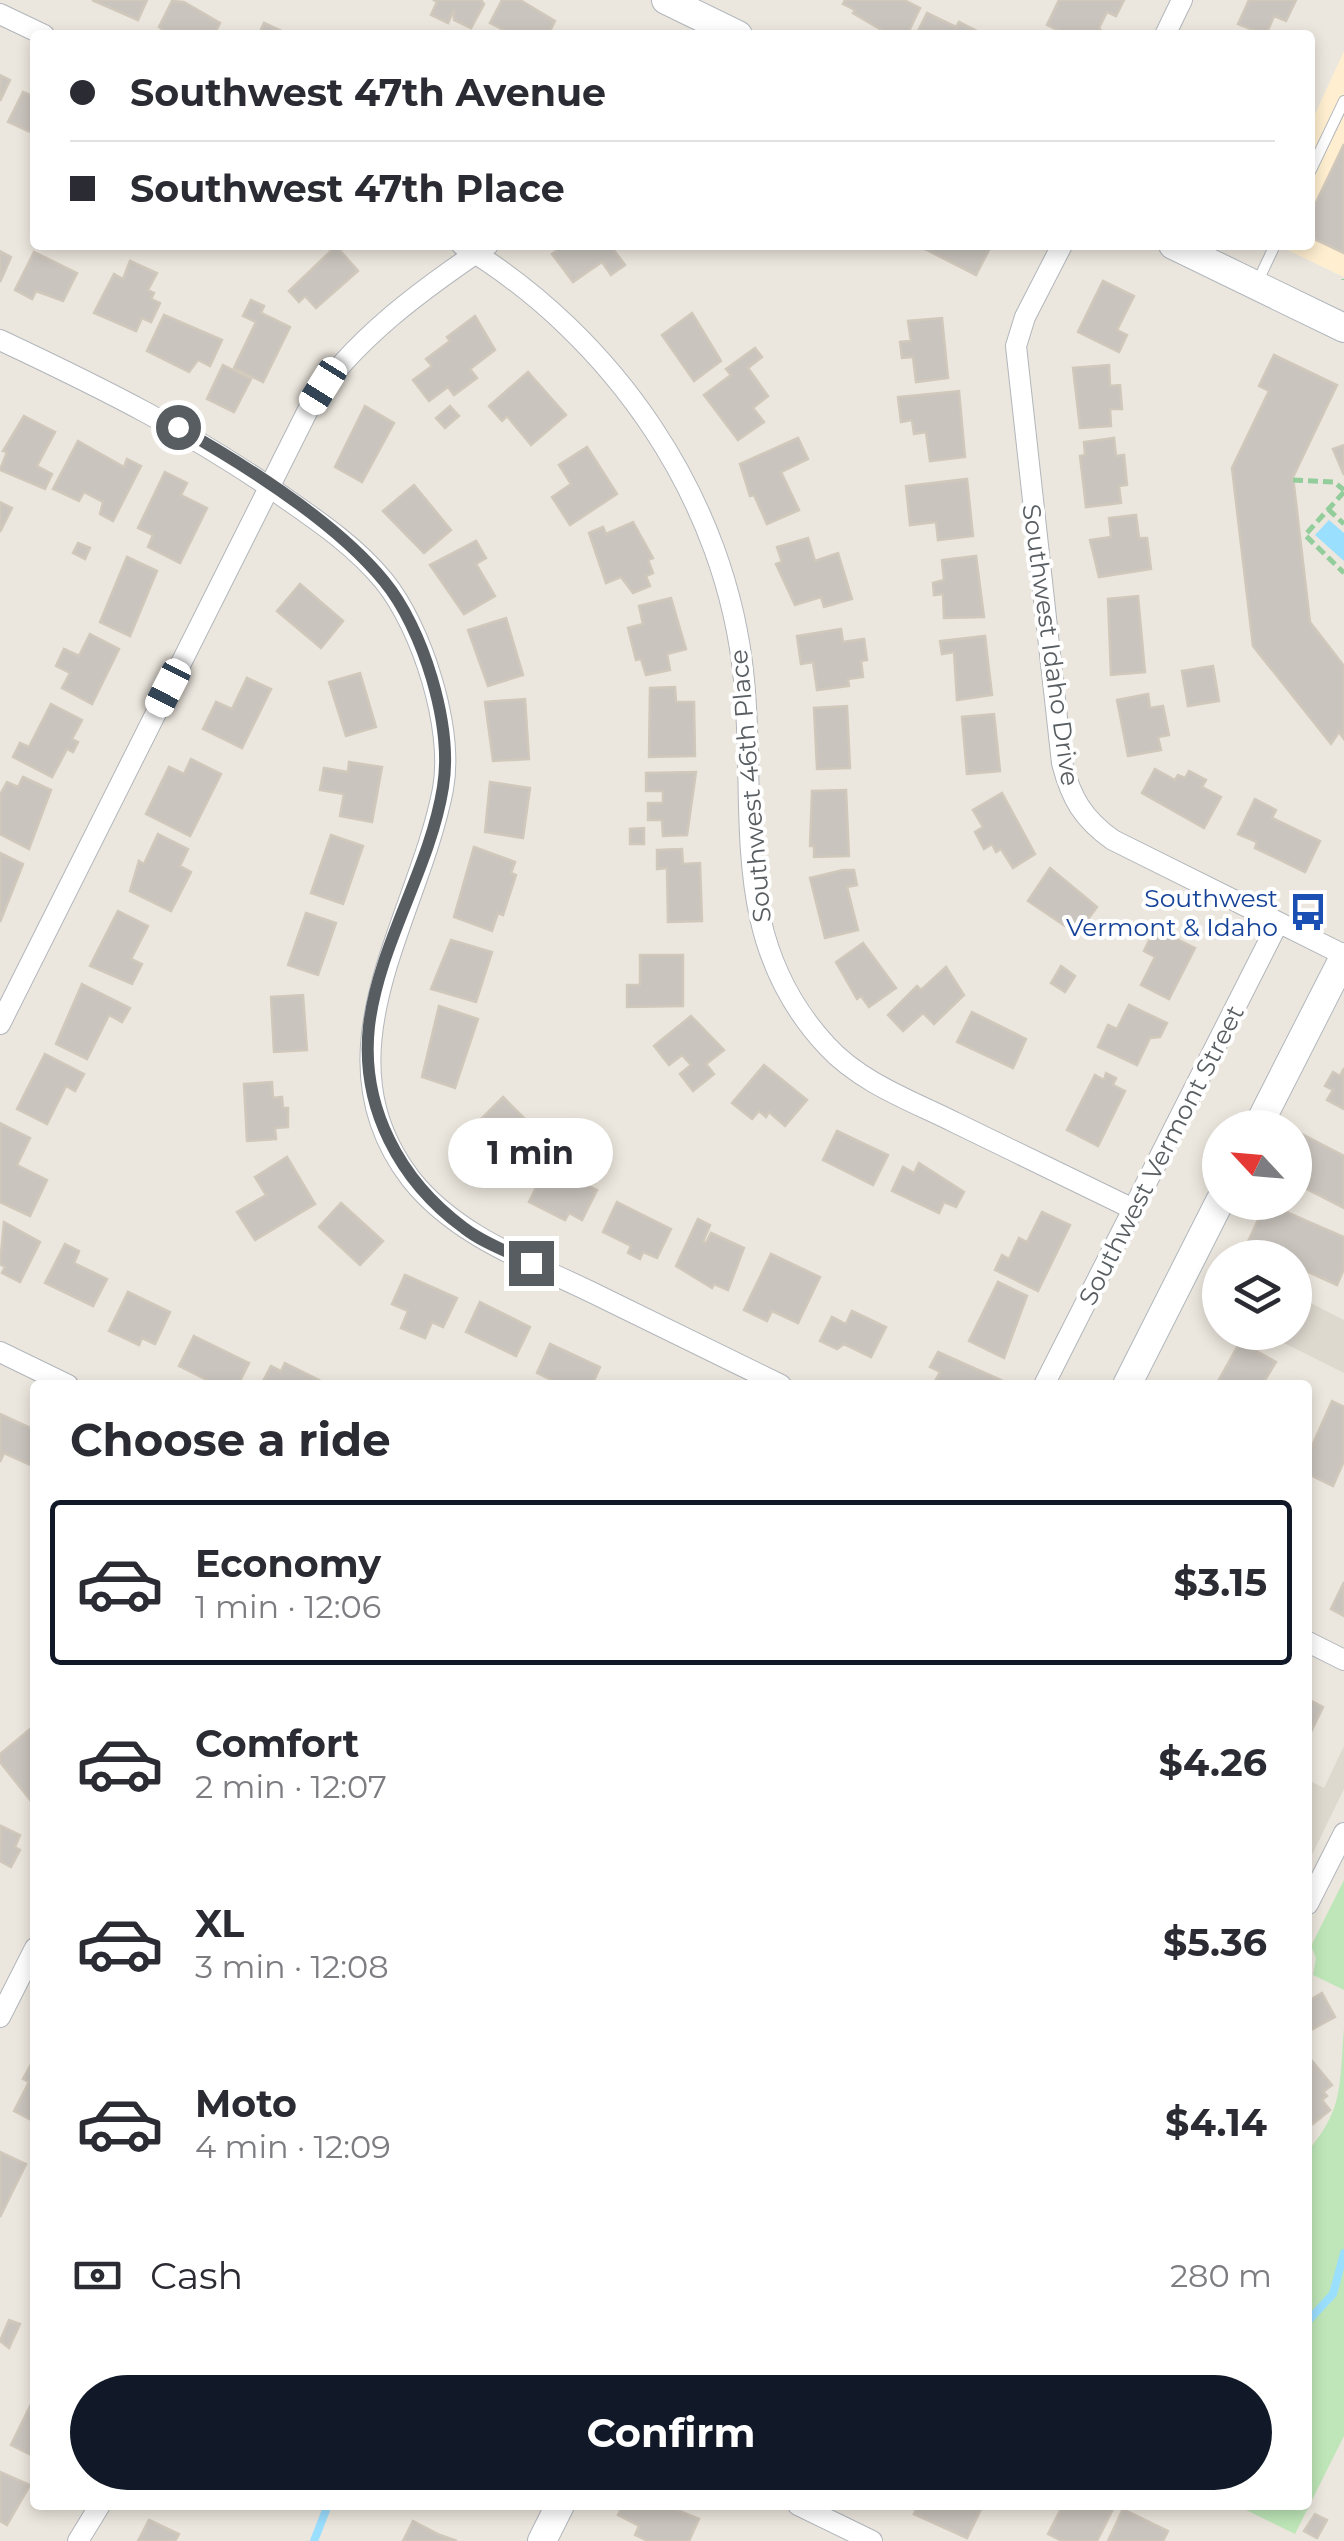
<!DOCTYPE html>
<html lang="en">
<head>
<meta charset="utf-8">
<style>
	body { margin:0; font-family:Montserrat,sans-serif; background:#f2f2f3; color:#2b2b33; height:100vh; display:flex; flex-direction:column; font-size:38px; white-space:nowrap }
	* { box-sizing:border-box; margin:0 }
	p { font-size:32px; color:#7c7c81 }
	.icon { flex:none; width:55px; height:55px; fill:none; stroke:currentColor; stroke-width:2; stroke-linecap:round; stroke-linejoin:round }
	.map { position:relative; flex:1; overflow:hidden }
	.drawer { position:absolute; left:30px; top:1380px; width:1282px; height:1130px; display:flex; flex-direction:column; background:#fff; border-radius:10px; box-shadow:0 5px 15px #0003 }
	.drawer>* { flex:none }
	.guide { position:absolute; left:30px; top:30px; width:1285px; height:220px; border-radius:10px; box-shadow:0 5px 15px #0003; display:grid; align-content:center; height:220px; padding:0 40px; background:#fff }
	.needle { width:65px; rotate:296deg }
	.buttons { position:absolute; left:1202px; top:1110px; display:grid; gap:20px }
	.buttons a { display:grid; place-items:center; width:110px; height:110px; border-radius:50%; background:#fff; box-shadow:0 5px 15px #0003; font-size:50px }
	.end { position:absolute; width:45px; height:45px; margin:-22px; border:12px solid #575d61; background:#fff; box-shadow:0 0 0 5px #fff }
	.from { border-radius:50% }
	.bubble { position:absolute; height:70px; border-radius:35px; background:#fff; box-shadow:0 5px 15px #0003; font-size:32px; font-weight:700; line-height:70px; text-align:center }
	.car { position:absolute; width:30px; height:60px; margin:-30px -15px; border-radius:12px; box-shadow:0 0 8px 2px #0007; background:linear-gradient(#fff 24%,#345 0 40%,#fff 0 76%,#345 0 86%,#fff 0) }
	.guide b { display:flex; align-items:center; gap:35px; height:95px; font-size:38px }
	.guide b+b { border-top:2px solid #e1e1e2 }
	.guide i { width:25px; height:25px; background:#2b2b33 }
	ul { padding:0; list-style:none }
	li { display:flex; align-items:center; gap:30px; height:165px; margin:0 20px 15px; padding:0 20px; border:5px solid transparent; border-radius:10px }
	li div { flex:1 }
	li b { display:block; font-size:38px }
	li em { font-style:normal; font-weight:700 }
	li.current { border-color:#111827 }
	li>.icon { width:90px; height:90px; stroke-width:1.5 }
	h2 { padding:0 40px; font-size:45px; line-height:120px }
	.pay { display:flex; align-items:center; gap:25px; height:110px; padding:0 40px; font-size:38px }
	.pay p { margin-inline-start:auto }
	.action { display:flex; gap:20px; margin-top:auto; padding:20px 40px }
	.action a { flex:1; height:115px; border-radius:60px; background:#111827; color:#fff; font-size:40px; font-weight:700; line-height:115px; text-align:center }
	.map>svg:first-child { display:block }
	.commercial { fill:#ffefd0 }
	.education { fill:#ded9cf }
	.green { fill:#bee6b8 }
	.water { fill:#9bdfff }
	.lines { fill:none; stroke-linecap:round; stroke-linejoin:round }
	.stream { stroke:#9bdfff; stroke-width:8 }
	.building { fill:#c9c4bd; stroke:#d1c8bc; stroke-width:2.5 }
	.lane-casing { stroke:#b2b6bb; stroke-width:12 }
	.street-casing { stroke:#b2b6bb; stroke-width:22 }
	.secondary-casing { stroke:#b2b7bd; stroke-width:30 }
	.path { stroke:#94cd9c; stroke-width:5; stroke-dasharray:10 5; stroke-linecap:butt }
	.lane { stroke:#fff; stroke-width:10 }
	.street { stroke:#fff; stroke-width:20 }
	.secondary { stroke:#fff; stroke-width:28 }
	.route { stroke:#575d61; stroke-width:12 }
	.labels { text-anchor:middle; stroke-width:8; stroke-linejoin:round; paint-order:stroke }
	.street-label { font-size:25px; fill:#575d61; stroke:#fff }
	.transit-label { font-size:25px; fill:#164399; stroke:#fff; text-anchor:end }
</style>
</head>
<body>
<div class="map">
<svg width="1344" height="2541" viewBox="0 0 1344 2541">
	<rect width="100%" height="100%" fill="#ece7de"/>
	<polygon class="commercial" points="1344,51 1344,277 1277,245 1310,245 1310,125"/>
	<g class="education">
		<polygon points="1220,1265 1220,1310 1202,1301"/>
		<polygon points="1295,1295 1344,1320 1344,1373 1264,1333 1295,1332"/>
		<polygon points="1344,1746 1344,1789 1308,1863 1308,1780 1324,1788"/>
	</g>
	<g class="green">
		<polygon points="1344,1880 1344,1990 1313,1975 1316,1958 1311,1946"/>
		<path d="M1344,2028V2436L1295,2534L1236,2505H1308V2151C1344,2108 1339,2087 1344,2028Z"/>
	</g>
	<polygon class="water" points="1329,520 1344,533 1344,561 1315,535"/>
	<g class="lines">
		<g class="stream">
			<polyline points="1308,2321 1333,2294 1344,2253"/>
			<polyline points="314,2541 328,2505"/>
		</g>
	</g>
	<g class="building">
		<polygon points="92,0 147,0 138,20"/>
		<polygon points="433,0 481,0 484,4 471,28 454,20 454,10 448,23 431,15 437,2"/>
		<polygon points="502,0 520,0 555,21 548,35 513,35 490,23"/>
		<polygon points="845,0 904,0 920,8 907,35 890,35 853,13 855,10 843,4"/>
		<polygon points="1059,0 1124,0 1116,16 1107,12 1099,28 1105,35 1068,35 1047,25"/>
		<polygon points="1249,0 1296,0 1286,21 1274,16 1266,35 1238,24"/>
		<polygon points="172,1 184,2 220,23 214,35 169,35 159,27"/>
		<polygon points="927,13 956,27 959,22 977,31 975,35 916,35"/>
		<polygon points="264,23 282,31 280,35 251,35 259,34"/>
		<polygon points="0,75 10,80 0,101"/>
		<polygon points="23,92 35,97 35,134 8,122"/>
		<polygon points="1344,144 1344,253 1310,237 1310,215"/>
		<polygon points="564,245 610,245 625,265 611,275 602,262 573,282 552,254"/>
		<polygon points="917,245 989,245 991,246 976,275"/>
		<polygon points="336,246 358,271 316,308 305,296 299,302 289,291"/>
		<polygon points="0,251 11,257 0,282"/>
		<polygon points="34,252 77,273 63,301 36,291 32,299 15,290"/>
		<polygon points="130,261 157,273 148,290 154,293 151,299 160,303 151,322 142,318 136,331 94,313 114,274 123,279"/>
		<polygon points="1103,281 1134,296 1117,330 1127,335 1119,352 1078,332"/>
		<polygon points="251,300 264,306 261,313 290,327 263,382 234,368 256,322 243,316"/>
		<polygon points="692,313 721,361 694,381 662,335"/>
		<polygon points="164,315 222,340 210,366 198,360 189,372 147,351"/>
		<polygon points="475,316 495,350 470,369 477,378 454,395 448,387 429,401 413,380 432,366 426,359 450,341 447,337"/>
		<polygon points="942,318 948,378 916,382 913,357 902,358 900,342 911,341 908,321"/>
		<polygon points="755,348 762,357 748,368 768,396 753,408 764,422 738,440 704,395 731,375 726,369"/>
		<polygon points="1274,355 1337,385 1293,477 1310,622 1344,666 1344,739 1339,732 1331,744 1253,646 1232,468 1269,391 1259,386"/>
		<polygon points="223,365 251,379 234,412 207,399"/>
		<polygon points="1109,365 1110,386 1120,385 1122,409 1110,409 1111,426 1080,428 1073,368"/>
		<polygon points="528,372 566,415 531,445 507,416 502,421 489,406"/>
		<polygon points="959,391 965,457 930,461 926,432 914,434 912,420 901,422 898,397"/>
		<polygon points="365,406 394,423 362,482 335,467"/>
		<polygon points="450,406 459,416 445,428 436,418"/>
		<polygon points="24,416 55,432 37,466 52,474 45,489 0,470 7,452 3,451"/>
		<polygon points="798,438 808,459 781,472 799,510 767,524 754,495 750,496 740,464"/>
		<polygon points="1114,438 1116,456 1124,455 1127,485 1119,486 1121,503 1086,507 1080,456 1085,455 1084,442"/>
		<polygon points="78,441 124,467 127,459 141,466 113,521 100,514 103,502 84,492 79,501 53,489"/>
		<polygon points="1344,445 1344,475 1333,449"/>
		<polygon points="587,447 617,494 570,525 552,497 571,484 559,465"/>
		<polygon points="165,472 187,483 181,495 207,508 180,563 148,547 153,535 138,528"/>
		<polygon points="967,479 973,536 938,540 936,522 910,525 906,486"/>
		<polygon points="414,485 451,530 424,553 383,511"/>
		<polygon points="0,502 12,508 0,532"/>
		<polygon points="1136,515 1139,538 1147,538 1151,569 1099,577 1090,540 1111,537 1109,518"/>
		<polygon points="633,522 653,558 648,560 653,573 646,576 650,586 633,593 621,577 606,583 589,533 603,527 606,534"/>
		<polygon points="808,538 815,561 838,553 852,599 824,607 821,597 795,605 776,564 782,562 777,547"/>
		<polygon points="476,541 486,558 476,564 495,596 464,614 430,565"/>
		<polygon points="78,543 90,548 85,559 73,553"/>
		<polygon points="976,556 984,617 944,618 943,594 934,595 933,583 944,580 942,560"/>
		<polygon points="127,557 157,571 130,636 100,622"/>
		<polygon points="300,584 343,621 321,648 277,611"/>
		<polygon points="1138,596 1145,672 1111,675 1108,599"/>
		<polygon points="671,598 686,649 667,654 670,670 646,675 641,659 636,660 628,628 643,624 639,606"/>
		<polygon points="506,618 523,675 488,686 468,630"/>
		<polygon points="841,629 843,642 864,639 867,660 861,661 863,677 848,679 849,686 817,690 813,662 801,664 797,636"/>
		<polygon points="90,634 119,649 92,704 62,688 70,673 56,666 64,649 79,656"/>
		<polygon points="985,636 992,695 957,700 954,652 942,654 940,641"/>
		<polygon points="1213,666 1219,701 1188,706 1182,671"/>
		<polygon points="360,673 376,727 346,736 329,682"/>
		<polygon points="247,678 271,689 242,748 203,729 216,702 232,709"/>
		<polygon points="675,687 676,702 694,702 695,756 649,757 650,688"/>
		<polygon points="1148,694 1150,708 1163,706 1169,735 1158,737 1161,750 1128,756 1117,700"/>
		<polygon points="525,699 529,759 493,761 485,702"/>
		<polygon points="51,704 82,720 72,739 78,742 73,752 67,749 52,777 13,757 20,743 29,747"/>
		<polygon points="847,706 850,768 817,769 814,708"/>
		<polygon points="994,714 1000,771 967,774 962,717"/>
		<polygon points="191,759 221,774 190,836 146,814 169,767 184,774"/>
		<polygon points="349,762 382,767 372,822 340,816 344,794 320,790 324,768 348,772"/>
		<polygon points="1155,769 1175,780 1178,775 1185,778 1189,771 1206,780 1202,787 1221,797 1204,828 1142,793"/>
		<polygon points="696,772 687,835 663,836 662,820 648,820 648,803 663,803 663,791 646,791 646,773"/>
		<polygon points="23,777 51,790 29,849 0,834 0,795 7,782 18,787"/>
		<polygon points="490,782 530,788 523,838 485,832"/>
		<polygon points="846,790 849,856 814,857 814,846 810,846 812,791"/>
		<polygon points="1002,793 1035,854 1013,868 1001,849 996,852 992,844 984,849 975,832 983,827 973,810"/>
		<polygon points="1255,799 1276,810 1272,818 1320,841 1305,872 1255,848 1257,842 1238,834"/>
		<polygon points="644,828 644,844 630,844 630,829"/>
		<polygon points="158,834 188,849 180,866 191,872 171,911 130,891 139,861 144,864"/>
		<polygon points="331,835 363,846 343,904 311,893"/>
		<polygon points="474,847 515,862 511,873 516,875 503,915 498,913 492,931 454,917"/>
		<polygon points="682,849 683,864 700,863 702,921 668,922 667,868 657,869 657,850"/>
		<polygon points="0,853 23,864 0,922"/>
		<polygon points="1050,868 1097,907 1077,934 1028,901"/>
		<polygon points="843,870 854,870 857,885 847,887 858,930 825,938 810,878"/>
		<polygon points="118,911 148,926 131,959 142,964 132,984 90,966"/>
		<polygon points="306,913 336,923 318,975 288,965"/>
		<polygon points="1155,928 1195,948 1169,999 1141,985 1155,957 1144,951"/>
		<polygon points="451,940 492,952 476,1002 431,989"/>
		<polygon points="863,943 896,988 869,1007 861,996 857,999 836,962"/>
		<polygon points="640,955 683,955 683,1006 627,1007 627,985 640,985"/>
		<polygon points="1061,966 1075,976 1065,992 1051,983"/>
		<polygon points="946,967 964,995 934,1024 923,1013 903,1031 888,1015 917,986 921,990"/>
		<polygon points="82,984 130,1008 122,1022 109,1015 87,1059 56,1044"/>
		<polygon points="303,995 307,1050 274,1052 271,997"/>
		<polygon points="1129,1005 1167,1023 1160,1037 1150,1038 1137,1065 1098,1047 1108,1025 1117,1029"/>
		<polygon points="439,1006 478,1019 455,1088 422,1077"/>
		<polygon points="972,1012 1026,1039 1013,1068 957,1042"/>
		<polygon points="691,1016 724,1050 706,1064 714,1074 693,1091 680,1074 691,1065 682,1055 669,1065 654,1046"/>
		<polygon points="45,1054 84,1074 75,1091 66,1086 47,1124 17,1109"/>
		<polygon points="764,1065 807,1100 785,1126 769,1112 766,1117 759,1111 752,1119 732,1103"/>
		<polygon points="1344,1068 1344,1109 1327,1100 1333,1090 1325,1086 1333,1072 1340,1076"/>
		<polygon points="1106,1073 1116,1078 1113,1085 1125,1091 1098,1146 1067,1130 1095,1075 1104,1080"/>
		<polygon points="272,1082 273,1098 282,1097 283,1108 288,1108 288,1127 275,1128 276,1139 247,1141 244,1084"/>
		<polygon points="503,1097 543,1137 503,1178 464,1136"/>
		<polygon points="0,1123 30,1138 17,1165 47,1180 30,1216 0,1202"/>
		<polygon points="837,1131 888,1155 873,1185 823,1160"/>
		<polygon points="1302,1134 1344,1156 1344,1208 1295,1183 1295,1148"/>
		<polygon points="287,1157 315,1204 255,1240 237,1212 266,1195 255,1177"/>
		<polygon points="551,1157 574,1168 573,1172 582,1176 579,1181 597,1190 582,1220 569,1213 565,1220 529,1202"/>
		<polygon points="919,1163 964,1192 956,1207 944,1202 939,1213 892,1191 903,1167 914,1173"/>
		<polygon points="617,1202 671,1229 657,1258 643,1252 640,1259 628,1253 631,1246 603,1232"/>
		<polygon points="341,1203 383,1241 360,1265 319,1227"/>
		<polygon points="1266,1203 1344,1237 1344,1269 1337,1285 1295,1266 1295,1258 1276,1258 1247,1244"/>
		<polygon points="1042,1212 1070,1225 1038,1291 995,1270 1002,1255 1009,1259 1019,1238 1027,1242"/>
		<polygon points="698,1219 710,1225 703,1242 706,1243 711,1233 744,1248 728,1290 714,1284 712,1288 676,1266"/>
		<polygon points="4,1222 40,1242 20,1282 2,1273 5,1267 0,1264"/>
		<polygon points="65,1244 79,1251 74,1263 107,1279 93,1306 45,1283"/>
		<polygon points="771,1254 820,1277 798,1323 772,1311 767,1321 744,1310"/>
		<polygon points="405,1275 457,1298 443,1327 432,1322 425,1338 401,1328 408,1311 392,1304"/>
		<polygon points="998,1282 1027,1296 1004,1358 969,1341"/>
		<polygon points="128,1292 170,1312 155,1344 142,1338 139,1345 109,1331"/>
		<polygon points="480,1302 530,1327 516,1356 466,1332"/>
		<polygon points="852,1311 886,1327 871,1357 844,1344 837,1349 820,1341 832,1317 846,1324"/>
		<polygon points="194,1336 249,1363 238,1385 217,1385 179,1366"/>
		<polygon points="1240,1342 1276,1362 1262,1385 1216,1385"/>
		<polygon points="550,1344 600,1367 592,1385 562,1385 537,1373"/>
		<polygon points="938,1352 1001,1380 998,1385 933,1385 940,1372 930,1367"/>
		<polygon points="285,1363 319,1380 316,1385 261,1385 271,1366 281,1371"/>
		<polygon points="1332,1401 1344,1407 1344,1461 1333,1486 1308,1474 1308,1455"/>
		<polygon points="0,1414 35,1430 35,1467 4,1453 0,1462"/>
		<polygon points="1344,1582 1344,1616 1331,1609"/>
		<polygon points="1308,1699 1323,1707 1308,1738"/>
		<polygon points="35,1725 35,1798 31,1801 0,1762 0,1754"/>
		<polygon points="1,1826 20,1835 15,1847 20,1850 11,1867 0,1861"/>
		<polygon points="1322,1993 1335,2017 1311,2030 1308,2001"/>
		<polygon points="1308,2056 1332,2085 1323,2092 1327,2096 1322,2100 1330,2110 1313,2124 1308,2117"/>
		<polygon points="30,2066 35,2069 35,2122 14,2111 29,2082 23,2079"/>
		<polygon points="0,2152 26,2164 0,2217"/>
		<polygon points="9,2320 20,2324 9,2348 0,2341"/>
		<polygon points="35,2396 35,2457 11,2445"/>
		<polygon points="0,2472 30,2485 7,2525 0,2521"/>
		<polygon points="623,2505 665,2505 699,2519 689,2541 648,2541 635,2535 639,2526 618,2515"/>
		<polygon points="918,2505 972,2505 981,2509 967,2538 914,2514"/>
		<polygon points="1063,2505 1115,2505 1097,2541 1062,2541 1048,2534"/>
		<polygon points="1123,2509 1168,2531 1163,2541 1108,2541"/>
		<polygon points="1315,2514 1327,2520 1317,2538 1304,2531"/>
		<polygon points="149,2520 179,2534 175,2541 138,2541"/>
		<polygon points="413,2521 440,2535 457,2541 403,2541"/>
	</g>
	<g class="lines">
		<g class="lane-casing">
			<g id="lane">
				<polyline points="1310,172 1344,101"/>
				<polyline points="1256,285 1275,245"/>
			</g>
		</g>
		<g class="street-casing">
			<g id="street">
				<polyline points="0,14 44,35"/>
				<polyline points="1165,35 1182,0"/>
				<path d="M462,245C614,337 727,500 744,680C757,813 727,939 827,1046C861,1083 912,1101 956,1123C1015,1152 1074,1180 1133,1209"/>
				<path d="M1062,245L1025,317L1016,346L1062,763C1071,798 1083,819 1113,840L1344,955"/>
				<path d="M0,340C100,387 195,434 285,498C321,523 356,547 384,581C422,628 454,728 443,789C418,919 314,1053 411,1179C455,1235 527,1261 589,1291C653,1323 717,1354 781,1385"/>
				<path d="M0,1024L310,406C352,340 424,288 488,245"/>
				<polyline points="0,1352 68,1385"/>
				<polyline points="1044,1385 1277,925"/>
				<polyline points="1308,1642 1344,1660"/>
				<polyline points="1308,1904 1344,1833"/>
				<polyline points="0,2017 35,1948"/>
				<polyline points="798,2505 872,2541"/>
				<polyline points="78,2541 100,2505"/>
			</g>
		</g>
		<g class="secondary-casing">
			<g id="secondary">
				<polyline points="666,0 738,35"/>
				<polyline points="1173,245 1344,328"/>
				<polyline points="1257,1128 1344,957"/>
				<polyline points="1127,1385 1220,1201"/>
				<polyline points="542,2541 560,2505"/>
			</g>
		</g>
		<g class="path">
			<polyline points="1344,280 1344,279"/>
			<polyline points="1293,480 1334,482 1344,490"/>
			<polyline points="1344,492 1305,535 1344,573"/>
			<polyline points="1328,509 1344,524"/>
		</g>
		<use href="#lane" class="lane"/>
		<use href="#street" class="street"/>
		<use href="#secondary" class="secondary"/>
	</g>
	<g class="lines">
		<path class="route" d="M178,427C245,465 335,521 384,581C423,628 453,725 443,787C430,869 379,943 369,1026C360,1107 400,1181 464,1228C483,1243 509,1252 531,1263"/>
	</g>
	<defs>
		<g id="bus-bare" transform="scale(3)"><path d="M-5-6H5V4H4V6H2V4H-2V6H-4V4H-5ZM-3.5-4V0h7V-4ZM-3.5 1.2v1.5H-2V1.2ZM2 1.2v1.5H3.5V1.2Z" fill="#1a4fb4" stroke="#fff" stroke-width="2.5" paint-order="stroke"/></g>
	</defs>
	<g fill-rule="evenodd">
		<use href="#bus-bare" x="1308" y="912"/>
	</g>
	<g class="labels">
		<g class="street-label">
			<text transform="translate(1051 645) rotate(82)" y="9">Southwest Idaho Drive</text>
			<text transform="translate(750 786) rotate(-95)" y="9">Southwest 46th Place</text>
			<text transform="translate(1161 1155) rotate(-63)" y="9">Southwest Vermont Street</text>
		</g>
		<g class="transit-label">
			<text x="1278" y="907">Southwest<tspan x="1278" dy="29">Vermont &amp; Idaho</tspan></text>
		</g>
	</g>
</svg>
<div class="buttons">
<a><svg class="needle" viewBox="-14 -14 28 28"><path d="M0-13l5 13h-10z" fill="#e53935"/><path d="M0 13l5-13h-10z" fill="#7c7c81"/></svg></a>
<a><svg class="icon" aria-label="layers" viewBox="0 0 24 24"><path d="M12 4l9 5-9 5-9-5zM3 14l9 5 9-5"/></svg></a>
</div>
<i class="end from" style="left:178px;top:427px"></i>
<i class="end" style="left:531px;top:1263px"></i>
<div class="bubble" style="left:448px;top:1118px;width:165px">1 min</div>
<i class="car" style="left:323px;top:386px;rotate:212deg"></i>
<i class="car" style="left:168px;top:688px;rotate:207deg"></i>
<div class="guide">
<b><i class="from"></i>Southwest 47th Avenue</b>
<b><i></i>Southwest 47th Place</b>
</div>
<section class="drawer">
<h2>Choose a ride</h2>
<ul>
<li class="current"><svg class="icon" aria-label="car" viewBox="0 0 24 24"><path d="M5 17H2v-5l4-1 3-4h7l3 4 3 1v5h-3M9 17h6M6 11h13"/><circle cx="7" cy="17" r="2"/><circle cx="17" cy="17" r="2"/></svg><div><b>Economy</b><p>1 min · 12:06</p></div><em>$3.15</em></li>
<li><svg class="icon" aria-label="car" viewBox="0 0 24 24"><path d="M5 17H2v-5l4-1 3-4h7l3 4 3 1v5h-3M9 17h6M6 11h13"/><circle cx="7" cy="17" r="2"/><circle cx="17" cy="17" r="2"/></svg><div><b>Comfort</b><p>2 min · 12:07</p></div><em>$4.26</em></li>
<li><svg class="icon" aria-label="car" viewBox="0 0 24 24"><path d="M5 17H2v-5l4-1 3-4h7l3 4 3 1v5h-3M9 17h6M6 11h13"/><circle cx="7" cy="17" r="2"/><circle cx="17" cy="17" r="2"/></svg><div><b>XL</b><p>3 min · 12:08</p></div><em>$5.36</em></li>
<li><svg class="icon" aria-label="car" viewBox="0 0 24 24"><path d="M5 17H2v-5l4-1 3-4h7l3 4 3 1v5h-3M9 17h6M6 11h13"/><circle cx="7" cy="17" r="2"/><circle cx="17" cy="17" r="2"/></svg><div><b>Moto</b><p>4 min · 12:09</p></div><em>$4.14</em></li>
</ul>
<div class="pay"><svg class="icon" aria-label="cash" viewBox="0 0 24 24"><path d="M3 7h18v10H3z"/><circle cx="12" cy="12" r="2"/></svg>Cash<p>280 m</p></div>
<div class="action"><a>Confirm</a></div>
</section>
</div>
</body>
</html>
